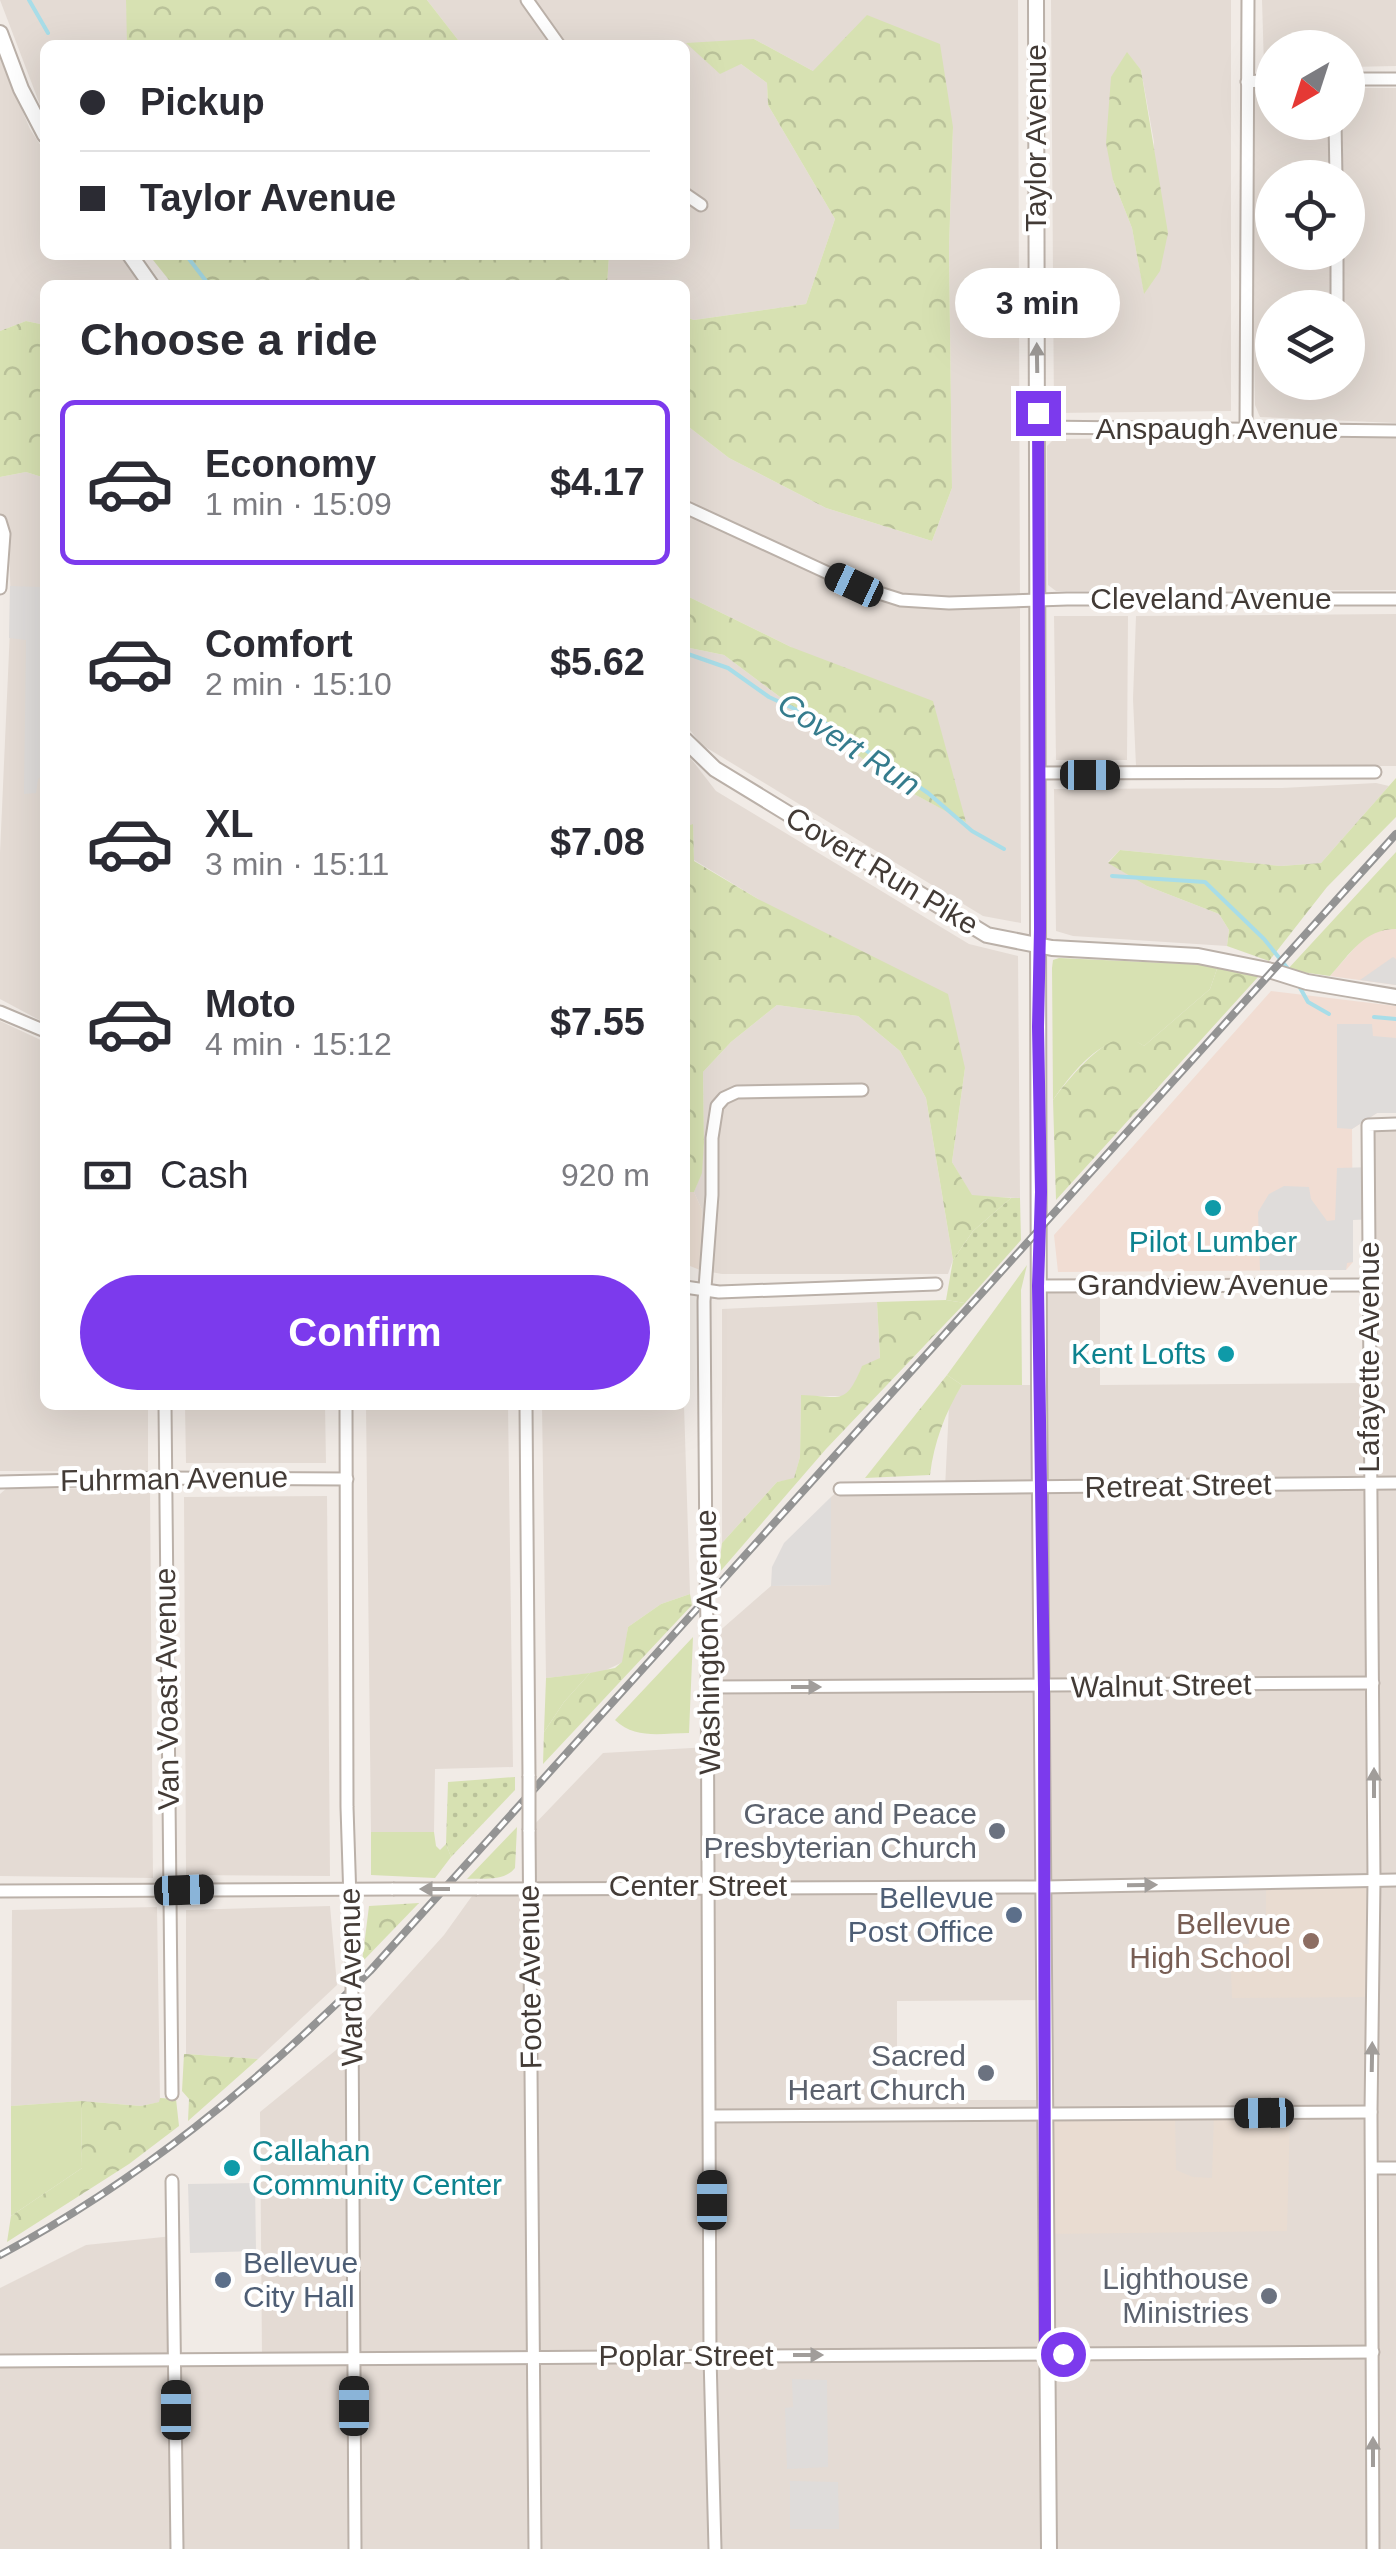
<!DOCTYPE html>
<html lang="en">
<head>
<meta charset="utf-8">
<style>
	body { margin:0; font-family:Arial,sans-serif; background:#f2f2f3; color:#2b2b33; height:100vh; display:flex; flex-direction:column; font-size:38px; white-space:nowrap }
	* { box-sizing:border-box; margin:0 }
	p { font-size:32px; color:#7c7c81 }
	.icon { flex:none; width:55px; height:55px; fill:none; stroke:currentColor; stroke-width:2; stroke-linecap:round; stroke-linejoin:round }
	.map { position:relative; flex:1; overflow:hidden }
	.details { position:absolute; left:40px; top:280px; width:650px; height:1130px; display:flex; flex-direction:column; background:#fff; border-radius:15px; box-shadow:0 10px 40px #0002 }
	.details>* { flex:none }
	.hud { position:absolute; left:40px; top:40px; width:650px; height:220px; border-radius:15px; box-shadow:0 10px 40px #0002; display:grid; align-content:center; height:220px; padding:0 40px; background:#fff }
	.needle { width:65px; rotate:219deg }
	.buttons { position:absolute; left:1255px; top:30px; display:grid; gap:20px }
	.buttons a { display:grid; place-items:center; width:110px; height:110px; border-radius:50%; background:#fff; box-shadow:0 10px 40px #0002; font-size:50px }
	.end { position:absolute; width:45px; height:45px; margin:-22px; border:12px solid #7c3aed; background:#fff; box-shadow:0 0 0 5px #fff }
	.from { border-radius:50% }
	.bubble { position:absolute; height:70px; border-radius:35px; background:#fff; box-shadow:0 10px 40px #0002; font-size:32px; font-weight:600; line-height:70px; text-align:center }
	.car { position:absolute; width:30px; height:60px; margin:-30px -15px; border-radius:12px; box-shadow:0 0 8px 2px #0007; background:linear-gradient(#222 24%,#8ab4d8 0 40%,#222 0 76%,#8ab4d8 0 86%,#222 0) }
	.hud b { display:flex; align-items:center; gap:35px; height:95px; font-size:38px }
	.hud b+b { border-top:2px solid #e1e1e2 }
	.hud i { width:25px; height:25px; background:#2b2b33 }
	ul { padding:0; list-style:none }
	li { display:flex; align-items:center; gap:30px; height:165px; margin:0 20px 15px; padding:0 20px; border:5px solid transparent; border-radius:15px }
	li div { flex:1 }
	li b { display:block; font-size:38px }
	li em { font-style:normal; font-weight:600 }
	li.active { border-color:#7c3aed }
	li>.icon { width:90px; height:90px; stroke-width:1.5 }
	h2 { padding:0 40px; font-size:45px; line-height:120px }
	.pay { display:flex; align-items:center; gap:25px; height:110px; padding:0 40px; font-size:38px }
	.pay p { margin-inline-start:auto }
	.action { display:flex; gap:20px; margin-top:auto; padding:20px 40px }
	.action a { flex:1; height:115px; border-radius:60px; background:#7c3aed; color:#fff; font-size:40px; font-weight:600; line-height:115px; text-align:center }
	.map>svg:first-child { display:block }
	.residential { fill:#e4dbd4; fill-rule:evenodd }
	.commercial { fill:#f1ddd3 }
	.education { fill:#e9dcd1 }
	.green { fill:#d7e1b2 }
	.forest { fill:url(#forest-crowns) }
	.garden { fill:url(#garden-dots) }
	.parking { fill:#dfdcda }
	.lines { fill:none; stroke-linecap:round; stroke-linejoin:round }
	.stream { stroke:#a8dde8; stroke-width:4 }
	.minor-casing { stroke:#bbb1a9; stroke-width:15 }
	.tertiary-casing { stroke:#bbb1a9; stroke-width:18 }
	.minor { stroke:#fff; stroke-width:11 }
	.tertiary { stroke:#fff; stroke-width:14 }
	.rail-casing { stroke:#949494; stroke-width:8 }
	.rail { stroke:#fff; stroke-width:4; stroke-dasharray:11; stroke-linecap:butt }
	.minor-bridge-casing { stroke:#bbb1a9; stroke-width:15; stroke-linecap:butt }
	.minor-bridge { stroke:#fff; stroke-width:11 }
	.oneway { fill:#a19d9a }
	.route { stroke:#7c3aed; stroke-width:12 }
	.culture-dot { fill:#0f9aa8; stroke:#fff; stroke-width:4 }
	.worship-dot { fill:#6b7280; stroke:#fff; stroke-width:4 }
	.service-dot { fill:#5c6f8a; stroke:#fff; stroke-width:4 }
	.education-dot { fill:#8d6e63; stroke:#fff; stroke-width:4 }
	.labels { text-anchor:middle; stroke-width:8; stroke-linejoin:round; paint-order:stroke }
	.street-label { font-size:30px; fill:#433b36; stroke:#fff }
	.culture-label { font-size:30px; fill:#0d838f; stroke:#fff }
	.worship-label { font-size:30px; fill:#5b616d; stroke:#fff; text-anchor:end }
	.service-label { font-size:30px; fill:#4e5e75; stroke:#fff; text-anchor:end }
	.education-label { font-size:30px; fill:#785e54; stroke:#fff; text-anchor:end }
	.water-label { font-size:32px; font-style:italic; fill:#357c8d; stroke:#fff }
</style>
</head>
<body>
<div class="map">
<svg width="1396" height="2549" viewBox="0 0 1396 2549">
	<defs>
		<pattern id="forest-crowns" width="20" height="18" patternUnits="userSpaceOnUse" patternTransform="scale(2.5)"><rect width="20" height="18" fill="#d7e1b2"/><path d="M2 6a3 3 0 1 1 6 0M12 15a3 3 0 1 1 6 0" fill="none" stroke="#bac29a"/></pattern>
		<pattern id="garden-dots" width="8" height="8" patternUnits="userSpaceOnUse" patternTransform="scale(2.5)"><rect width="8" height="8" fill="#d7e1b2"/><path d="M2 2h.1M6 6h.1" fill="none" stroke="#bac29a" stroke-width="1.8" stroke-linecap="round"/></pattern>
	</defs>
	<rect width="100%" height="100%" fill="#f1ebe6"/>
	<g class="residential">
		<polygon points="0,0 126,0 129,42 126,45 45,45 45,118"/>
		<polygon points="427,0 1018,0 1021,923 983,916 702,745 685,724 685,647 724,655 899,786 965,821 791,647 685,595 685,424 729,458 826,508 932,541 952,488 949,248 953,127 813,71 754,39 741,64 767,83 768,105 835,219 806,304 694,320 685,317 685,285 607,285 609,255 685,255 685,45 462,45"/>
		<path d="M1051,0H1231V411L1054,413ZM1127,53L1141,70L1154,142L1144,292L1132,228L1113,180Z"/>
		<polygon points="1262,0 1396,0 1396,66 1348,67 1348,48 1272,48 1272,67 1264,67"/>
		<polygon points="0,58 30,129 45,152 45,255 119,255 140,285 45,285 45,325 26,321 0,331"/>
		<path d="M1267,88H1272V122H1348V88H1396V423L1260,417L1255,405L1253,293L1254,98L1256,93ZM1272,178H1348V252H1272ZM1272,308H1348V382H1272Z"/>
		<polygon points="1396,436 1396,590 1056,591 1048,585 1047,446 1054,439"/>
		<polygon points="26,472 45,478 45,1023 0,999 0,853 11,607 9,546 0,536 0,477"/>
		<polygon points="1396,614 1396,766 1136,766 1133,699 1136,616"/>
		<polygon points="1054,616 1128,616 1127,760 1056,760"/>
		<polygon points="685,751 716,791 969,944 1018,956 1020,1198 972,1196 952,1162 965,1068 758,899 694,860 693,825 685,827"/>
		<polygon points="1376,783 1389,786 1321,863 1281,866 1120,850 1108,862 1147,886 1219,914 1229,930 1227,946 1073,936 1056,931 1054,789 1282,788"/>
		<polygon points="777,1005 858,1016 900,1051 926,1098 953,1260 948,1274 722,1274 700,1270 702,1210 694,1192 701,1173 704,1143 703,1072 731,1042"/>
		<polygon points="0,1021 45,1042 45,1405 148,1405 148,1471 0,1471"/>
		<path d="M1396,1124V2549H0V2288L86,2245L173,2236L176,2359L262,2358L260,2112L352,2037L444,1935L477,1889H528L529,1830L603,1753L709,1747L708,1641L771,1586L831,1585V1497L840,1489L945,1488L949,1406L962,1385H1039V1286L1100,1285V1385L1370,1383L1368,1125ZM1045,2000V2100H897V2001Z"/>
		<polygon points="877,1302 880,1359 862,1367 851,1392 843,1396 801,1396 800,1457 794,1479 777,1482 722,1543 722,1309"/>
		<polygon points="185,1405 325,1405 326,1463 186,1463"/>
		<polygon points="366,1405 508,1405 513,1767 435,1769 434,1832 371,1832"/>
		<polygon points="542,1405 684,1405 690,1594 661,1604 628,1627 623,1662 602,1672 546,1678"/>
		<polygon points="7,1488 150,1489 153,1878 0,1876 0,1494"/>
		<polygon points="327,1496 330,1876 186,1875 184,1497"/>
		<polygon points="330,1906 337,1985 258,2059 186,2054 186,1910"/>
		<polygon points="157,1907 160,2102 141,2106 81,2101 11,2106 12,1910"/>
	</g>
	<g class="commercial">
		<polygon points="1380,929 1396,929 1396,985 1330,976 1365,936"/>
		<polygon points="1271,991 1396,1006 1396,1113 1377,1113 1352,1129 1353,1262 1346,1270 1058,1272 1054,1235"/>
	</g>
	<g class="education">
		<polygon points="685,1192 694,1192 702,1210 700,1270 685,1264"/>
		<polygon points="1374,1880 1373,1997 1232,1998 1230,1944 1249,1944 1249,1938 1266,1937 1266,1883"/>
		<polygon points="1290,2112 1287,2231 1046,2234 1046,2115 1175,2114 1176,2170 1193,2177 1212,2178 1214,2114"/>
	</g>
	<g class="green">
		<path d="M1059,958L1211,965L1218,966L1210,989L1144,1046C1110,1022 1070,1075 1053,1100L1052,968L1053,960Z"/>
		<polygon points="1027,1265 1021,1290 1022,1385 962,1385 947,1375"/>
		<path d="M693,1637L689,1733C662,1733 636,1740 615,1720Z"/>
		<polygon points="590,1673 564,1702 544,1732 546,1678"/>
		<polygon points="371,1832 434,1832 436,1846 440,1850 446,1844 451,1857 435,1878 371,1875"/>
		<polygon points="81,2101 82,2168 11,2216 11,2106"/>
	</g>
	<g class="forest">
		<polygon points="126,0 427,0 462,45 127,45"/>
		<polygon points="867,15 940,44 953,127 949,248 952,488 932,541 826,508 729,458 685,424 685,317 694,320 806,304 835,219 768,105 767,83 741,64 720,74 686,43 754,39 813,71"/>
		<polygon points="1127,52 1141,70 1168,233 1160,271 1144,294 1132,228 1113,180 1106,143 1111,77"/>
		<polygon points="149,255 609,255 607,285 173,285"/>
		<polygon points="26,321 45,325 45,478 26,472 0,477 0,331"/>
		<polygon points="685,595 791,647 933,701 966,822 899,786 724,655 685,647"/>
		<polygon points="1396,778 1396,817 1327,887 1269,961 1227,946 1229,930 1219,914 1147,886 1108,863 1120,850 1281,866 1321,863"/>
		<polygon points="693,824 694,861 758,899 948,994 965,1068 952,1162 972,1195 1011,1198 973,1231 953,1260 926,1098 900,1051 858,1016 777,1005 731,1042 703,1072 704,1143 702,1173 694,1192 685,1192 685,827"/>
		<path d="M1396,852V929C1364,929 1350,954 1330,976L1287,970Z"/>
		<path d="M1218,966L1247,970L1258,977L1056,1200L1053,1100C1066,1082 1104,1034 1129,1038C1133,1039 1141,1044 1144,1046L1210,989Z"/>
		<path d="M946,1300L965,1303L826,1449L718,1574L722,1543L777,1482L794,1478L800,1457L801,1395C841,1396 845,1407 862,1366L880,1358L877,1302Z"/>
		<path d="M947,1375L962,1385C945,1413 934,1442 930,1475L865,1478Z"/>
		<polygon points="690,1594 692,1605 543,1764 544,1732 564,1702 590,1673 615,1668 622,1662 628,1627 661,1604"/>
		<path d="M517,1827L515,1868C504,1882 484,1878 467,1879Z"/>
		<polygon points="419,1903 362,1962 369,1906"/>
		<polygon points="184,2054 186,2054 258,2059 188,2121 189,2099 182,2091"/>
		<polygon points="160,2098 176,2099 179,2126 129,2164 7,2242 11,2216 82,2168 81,2101 141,2106 159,2102"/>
	</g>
	<g class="garden">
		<polygon points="1011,1198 1020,1198 1021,1240 965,1303 946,1300 953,1260 973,1231"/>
		<polygon points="515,1777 515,1790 451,1857 446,1844 448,1782"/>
	</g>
	<g class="parking">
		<polygon points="10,586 40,587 42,612 45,613 45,773 38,779 36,793 24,794 26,640 9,638"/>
		<polygon points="1393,957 1396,959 1396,985 1360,980"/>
		<polygon points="1337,1024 1372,1024 1373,1036 1396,1038 1396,1113 1377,1113 1352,1129 1337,1128"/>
		<polygon points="1375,1167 1375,1219 1353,1220 1353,1262 1347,1263 1346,1270 1260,1270 1258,1212 1269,1194 1284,1186 1309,1187 1311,1199 1327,1221 1335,1220 1337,1168"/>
		<polygon points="831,1497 831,1585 771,1586 772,1567 784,1543"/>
		<polygon points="255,2183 256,2251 190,2253 188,2184"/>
		<polygon points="792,2379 827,2380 828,2467 787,2469 785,2408 793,2407"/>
		<polygon points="790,2481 838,2482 839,2529 790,2529"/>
	</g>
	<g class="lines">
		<g class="stream">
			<polyline points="29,0 48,33"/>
			<polyline points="186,255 209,285"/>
			<polyline points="685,653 728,668 769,697 829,725 928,793 972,831 1004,849"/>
			<polyline points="1112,876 1205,882 1264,939 1289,970"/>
			<polyline points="1299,986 1308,1002 1329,1014"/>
			<polyline points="1374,1017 1396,1019"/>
		</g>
		<g class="minor-casing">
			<g id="minor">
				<polyline points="527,0 559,45"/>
				<polyline points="1348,79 1396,79"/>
				<polyline points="1247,82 1272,80"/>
				<polyline points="1335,122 1336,178"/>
				<polyline points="685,194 701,205"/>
				<polyline points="1337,252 1337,308"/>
				<polyline points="1038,427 1396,431"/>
				<polyline points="1246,429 1248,0"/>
				<polyline points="685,507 854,585 901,600 949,603 1067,599 1396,599"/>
				<polyline points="0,521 4,534 0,588"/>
				<polyline points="1038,773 1375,772"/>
				<polyline points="0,1012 45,1031"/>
				<polyline points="1039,1286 1367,1285"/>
				<polyline points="685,1287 719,1292 936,1284"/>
				<polyline points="165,1405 172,2094"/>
				<polyline points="346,1405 347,1807 352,1962"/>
				<polyline points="526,1405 529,1776"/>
				<polyline points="0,1482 165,1478 347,1479"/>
				<polyline points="840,1489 1396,1483"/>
				<polyline points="706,1567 704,1301 712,1195 712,1138 717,1106 724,1098 737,1092 862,1090"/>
				<polyline points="707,1627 710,2356 715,2549"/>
				<polyline points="709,1687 1373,1683"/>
				<polyline points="529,1830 535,2549"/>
				<polyline points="477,1889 1045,1887 1396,1880"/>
				<polyline points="0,1891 393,1889"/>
				<polyline points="352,2020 355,2549"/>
				<polyline points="711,2116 1371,2112"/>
				<polyline points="1373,2168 1396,2168"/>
				<polyline points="172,2181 177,2549"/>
				<polyline points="0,2361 1373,2352"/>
				<polyline points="1373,2549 1371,2112 1374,1880 1368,1125 1396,1124"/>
			</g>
		</g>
		<g class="tertiary-casing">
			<g id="tertiary">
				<polyline points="1036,0 1039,1385 1049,2549"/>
				<polyline points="0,33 21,89 45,135"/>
				<polyline points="130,255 151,285"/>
				<polyline points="685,740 715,769 987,935 1052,948 1198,956 1272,971 1307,982 1396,997"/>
			</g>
		</g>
		<use href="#minor" class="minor"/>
		<use href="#tertiary" class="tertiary"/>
		<g class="rail-casing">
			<path id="rail" d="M0,2255C139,2181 259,2082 370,1971L1396,834"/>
		</g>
		<use href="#rail" class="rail"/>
		<g class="minor-bridge-casing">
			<g id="minor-bridge">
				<polyline points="706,1567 707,1627"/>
				<polyline points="529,1776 529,1830"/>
				<polyline points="393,1889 477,1889"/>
				<polyline points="352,1962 352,2020"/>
			</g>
		</g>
		<use href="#minor-bridge" class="minor-bridge"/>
	</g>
	<defs><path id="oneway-solid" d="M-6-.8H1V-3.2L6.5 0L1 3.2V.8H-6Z" transform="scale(2.5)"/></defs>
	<g class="oneway">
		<use href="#oneway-solid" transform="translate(1037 358) rotate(-91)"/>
		<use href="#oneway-solid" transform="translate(806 1687)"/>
		<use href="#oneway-solid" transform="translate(1374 1783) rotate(-90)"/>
		<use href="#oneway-solid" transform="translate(1142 1885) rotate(-1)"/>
		<use href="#oneway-solid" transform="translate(435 1889) rotate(-180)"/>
		<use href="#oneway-solid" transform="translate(1372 2057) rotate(-89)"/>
		<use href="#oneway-solid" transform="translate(808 2355)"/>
		<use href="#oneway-solid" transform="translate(1373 2452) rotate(-90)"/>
	</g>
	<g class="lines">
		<polyline class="route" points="1038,413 1040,929 1038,1027 1041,1192 1038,1286 1044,1688 1045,2354 1063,2354"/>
	</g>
	<g class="culture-dot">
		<circle cx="1213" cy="1208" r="10"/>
		<circle cx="1226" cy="1354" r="10"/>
		<circle cx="232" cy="2168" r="10"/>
	</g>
	<g class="worship-dot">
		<circle cx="997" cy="1831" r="10"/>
		<circle cx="986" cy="2073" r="10"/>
		<circle cx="1269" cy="2296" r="10"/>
	</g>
	<g class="service-dot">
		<circle cx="1014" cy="1915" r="10"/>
		<circle cx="223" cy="2280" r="10"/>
	</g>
	<circle class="education-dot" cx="1311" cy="1941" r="10"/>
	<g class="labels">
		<g class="street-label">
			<text transform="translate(1036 138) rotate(-90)" y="10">Taylor Avenue</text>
			<text x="1217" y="439">Anspaugh Avenue</text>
			<text x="1211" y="609">Cleveland Avenue</text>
			<text transform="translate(882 871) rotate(31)" y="10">Covert Run Pike</text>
			<text x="1203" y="1295">Grandview Avenue</text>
			<text transform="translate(1369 1357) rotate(-90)" y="10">Lafayette Avenue</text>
			<text transform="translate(174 1479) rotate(-1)" y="10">Fuhrman Avenue</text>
			<text transform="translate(1178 1486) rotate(-1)" y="10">Retreat Street</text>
			<text transform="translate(708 1642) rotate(-91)" y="10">Washington Avenue</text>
			<text transform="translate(1161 1686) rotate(-1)" y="10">Walnut Street</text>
			<text transform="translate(167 1689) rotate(-91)" y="10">Van Voast Avenue</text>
			<text x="698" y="1896">Center Street</text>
			<text transform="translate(351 1977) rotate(-91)" y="10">Ward Avenue</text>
			<text transform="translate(530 1977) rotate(-91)" y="10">Foote Avenue</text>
			<text x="686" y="2366">Poplar Street</text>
		</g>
		<g class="culture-label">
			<text x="1213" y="1252">Pilot Lumber</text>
			<text x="1206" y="1364" text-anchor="end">Kent Lofts</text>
			<text x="252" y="2161" text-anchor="start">Callahan<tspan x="252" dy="34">Community Center</tspan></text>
		</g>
		<g class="worship-label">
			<text x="977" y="1824">Grace and Peace<tspan x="977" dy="34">Presbyterian Church</tspan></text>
			<text x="966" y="2066">Sacred<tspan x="966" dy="34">Heart Church</tspan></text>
			<text x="1249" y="2289">Lighthouse<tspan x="1249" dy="34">Ministries</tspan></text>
		</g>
		<g class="service-label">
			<text x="994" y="1908">Bellevue<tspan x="994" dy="34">Post Office</tspan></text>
			<text x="243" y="2273" text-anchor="start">Bellevue<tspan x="243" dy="34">City Hall</tspan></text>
		</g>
		<g class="education-label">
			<text x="1291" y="1934">Bellevue<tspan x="1291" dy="34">High School</tspan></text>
		</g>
		<g class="water-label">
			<text transform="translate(849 744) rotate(33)" y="11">Covert Run</text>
		</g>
	</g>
</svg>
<div class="buttons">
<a><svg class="needle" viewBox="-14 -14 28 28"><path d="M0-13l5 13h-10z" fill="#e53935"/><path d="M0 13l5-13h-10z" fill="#7c7c81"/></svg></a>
<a><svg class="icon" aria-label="locate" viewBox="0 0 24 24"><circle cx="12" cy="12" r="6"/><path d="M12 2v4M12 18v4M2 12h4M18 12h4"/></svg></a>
<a><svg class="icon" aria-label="layers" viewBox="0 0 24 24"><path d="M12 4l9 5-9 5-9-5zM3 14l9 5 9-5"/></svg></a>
</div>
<i class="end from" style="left:1063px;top:2354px"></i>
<i class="end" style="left:1038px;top:413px"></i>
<div class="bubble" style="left:955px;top:268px;width:165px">3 min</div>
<i class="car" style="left:854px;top:585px;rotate:295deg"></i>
<i class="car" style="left:1090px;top:775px;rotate:90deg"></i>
<i class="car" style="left:184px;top:1890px;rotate:88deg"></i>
<i class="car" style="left:1264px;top:2113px;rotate:269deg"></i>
<i class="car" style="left:712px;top:2200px;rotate:0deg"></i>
<i class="car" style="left:354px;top:2406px;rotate:0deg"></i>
<i class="car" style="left:176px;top:2410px;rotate:0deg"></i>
<div class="hud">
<b><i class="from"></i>Pickup</b>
<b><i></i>Taylor Avenue</b>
</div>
<section class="details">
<h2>Choose a ride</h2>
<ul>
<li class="active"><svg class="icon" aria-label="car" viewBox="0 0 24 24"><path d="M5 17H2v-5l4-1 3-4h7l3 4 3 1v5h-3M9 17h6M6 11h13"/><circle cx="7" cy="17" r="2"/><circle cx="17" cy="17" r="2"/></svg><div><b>Economy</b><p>1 min · 15:09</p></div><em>$4.17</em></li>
<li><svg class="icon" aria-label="car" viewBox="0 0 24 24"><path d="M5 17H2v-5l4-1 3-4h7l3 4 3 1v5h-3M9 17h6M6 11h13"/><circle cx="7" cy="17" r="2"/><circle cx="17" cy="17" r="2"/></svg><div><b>Comfort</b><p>2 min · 15:10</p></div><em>$5.62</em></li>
<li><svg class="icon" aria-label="car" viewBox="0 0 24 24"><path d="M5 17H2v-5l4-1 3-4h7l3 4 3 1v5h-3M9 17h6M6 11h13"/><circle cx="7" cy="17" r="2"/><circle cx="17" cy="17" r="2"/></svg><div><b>XL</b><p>3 min · 15:11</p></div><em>$7.08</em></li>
<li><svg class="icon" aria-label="car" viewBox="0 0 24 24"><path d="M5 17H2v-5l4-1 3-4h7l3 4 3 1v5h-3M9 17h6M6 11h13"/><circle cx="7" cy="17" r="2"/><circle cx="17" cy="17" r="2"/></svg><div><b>Moto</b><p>4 min · 15:12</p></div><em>$7.55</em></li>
</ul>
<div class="pay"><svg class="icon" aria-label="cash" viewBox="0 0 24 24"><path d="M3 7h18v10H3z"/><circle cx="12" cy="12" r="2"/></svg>Cash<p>920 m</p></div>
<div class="action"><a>Confirm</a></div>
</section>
</div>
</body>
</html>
